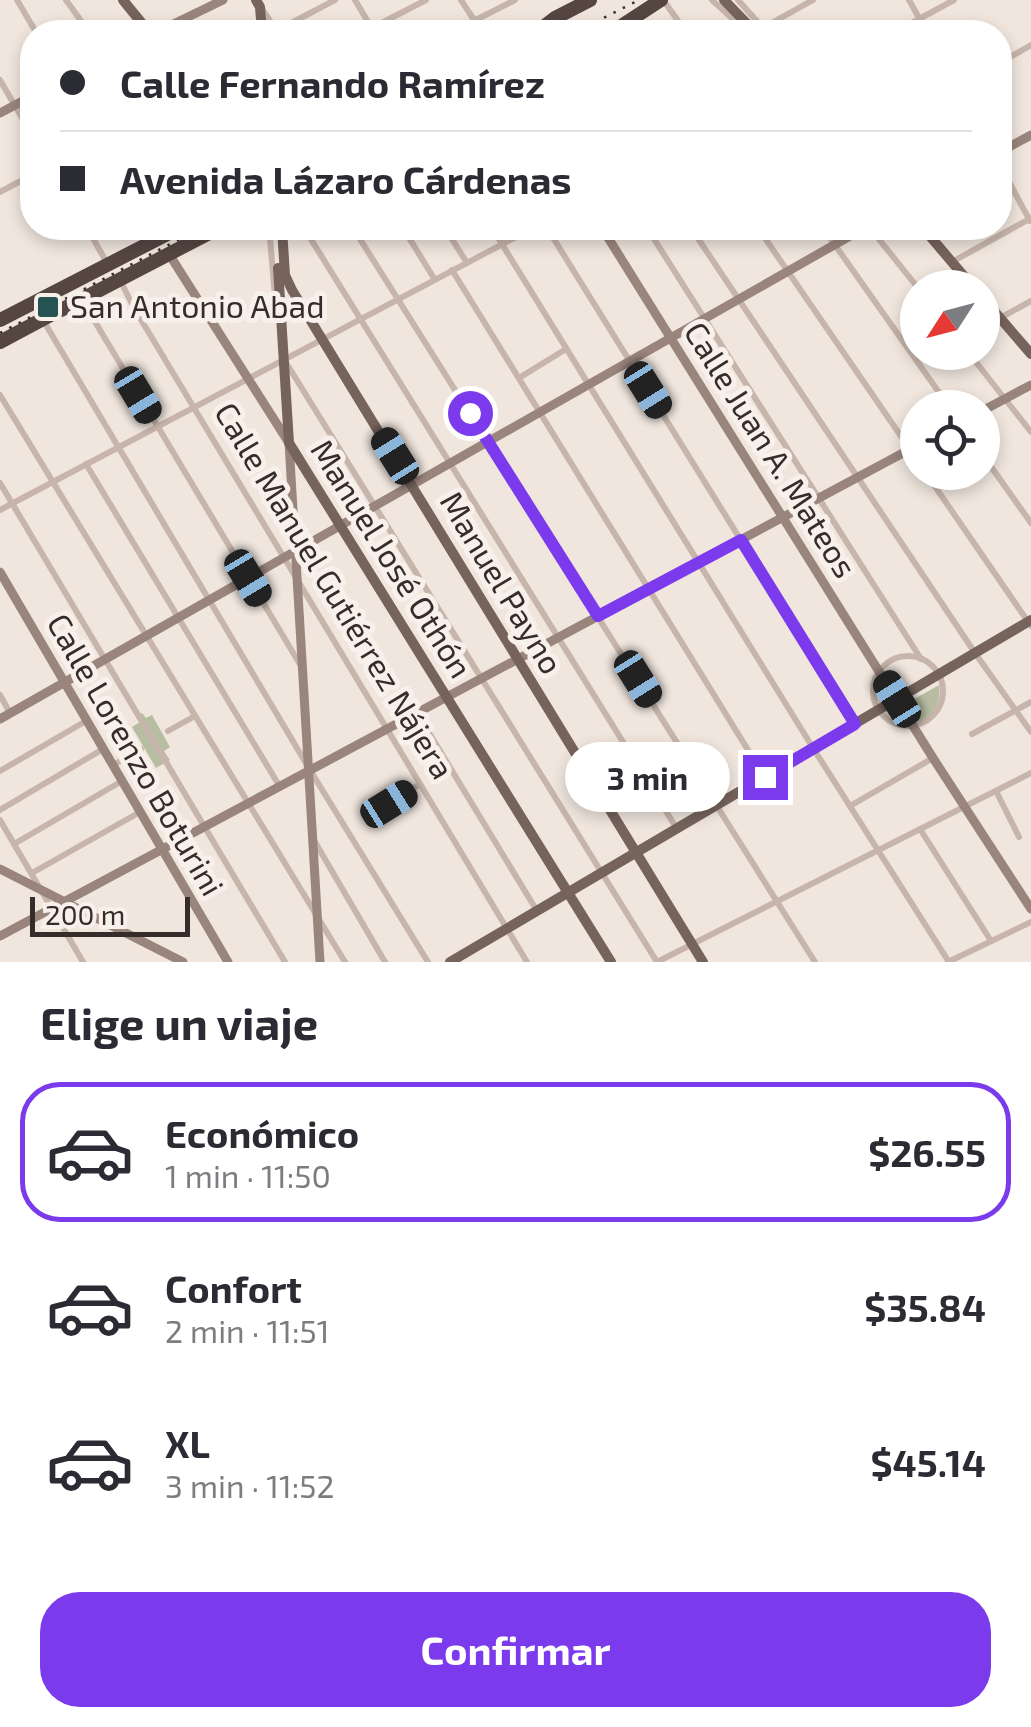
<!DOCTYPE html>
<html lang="es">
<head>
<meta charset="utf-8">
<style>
	body { margin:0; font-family:"Exo 2",sans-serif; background:#f2f2f3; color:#2b2b33; height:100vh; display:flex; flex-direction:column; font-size:38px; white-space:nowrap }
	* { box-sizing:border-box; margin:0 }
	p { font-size:32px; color:#7c7c81 }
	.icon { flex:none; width:55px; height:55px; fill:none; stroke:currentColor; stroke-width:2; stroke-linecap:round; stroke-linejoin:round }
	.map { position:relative; height:962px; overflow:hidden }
	.sheet { display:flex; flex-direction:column; background:#fff; flex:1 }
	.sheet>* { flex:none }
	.hud { position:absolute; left:20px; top:20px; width:992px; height:220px; border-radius:40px; box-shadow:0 5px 15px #0003; display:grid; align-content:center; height:220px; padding:0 40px; background:#fff }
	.needle { width:65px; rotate:234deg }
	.tools { position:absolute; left:900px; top:270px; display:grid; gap:20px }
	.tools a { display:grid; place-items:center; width:100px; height:100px; border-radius:50%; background:#fff; box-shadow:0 5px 15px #0003; font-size:50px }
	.scale { position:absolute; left:30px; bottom:25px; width:160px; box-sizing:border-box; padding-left:10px; border:5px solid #362c2a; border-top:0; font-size:28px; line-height:35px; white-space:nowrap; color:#362c2a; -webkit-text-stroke:8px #f8f0ea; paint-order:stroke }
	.end { position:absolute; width:45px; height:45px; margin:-22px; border:12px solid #7c3aed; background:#fff; box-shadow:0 0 0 5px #fff }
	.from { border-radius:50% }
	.bubble { position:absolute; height:70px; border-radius:35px; background:#fff; box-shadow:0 5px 15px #0003; font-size:32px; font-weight:700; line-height:70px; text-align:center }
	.car { position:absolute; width:30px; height:60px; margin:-30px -15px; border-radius:12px; box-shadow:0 0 8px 2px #0007; background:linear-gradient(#222 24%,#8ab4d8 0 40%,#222 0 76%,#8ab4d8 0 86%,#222 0) }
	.hud b { display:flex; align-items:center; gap:35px; height:95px; font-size:38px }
	.hud b+b { border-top:2px solid #e1e1e2 }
	.hud i { width:25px; height:25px; background:#2b2b33 }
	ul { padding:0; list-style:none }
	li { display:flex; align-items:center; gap:30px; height:140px; margin:0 20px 15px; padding:0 20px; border:5px solid transparent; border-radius:40px }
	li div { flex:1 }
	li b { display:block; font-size:38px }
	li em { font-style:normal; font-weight:700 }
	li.current { border-color:#7c3aed }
	li>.icon { width:90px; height:90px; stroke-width:1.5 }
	h2 { padding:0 40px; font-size:45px; line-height:120px }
	.primary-button { display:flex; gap:20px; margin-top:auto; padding:20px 40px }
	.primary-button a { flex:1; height:115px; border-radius:40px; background:#7c3aed; color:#fff; font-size:40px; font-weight:700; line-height:115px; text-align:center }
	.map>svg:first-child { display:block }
	.green { fill:#b6bda0 }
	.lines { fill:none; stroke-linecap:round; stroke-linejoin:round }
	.street { stroke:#c7b5ab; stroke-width:6 }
	.secondary { stroke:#9a857d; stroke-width:9 }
	.primary { stroke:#76635c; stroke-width:10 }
	.highway { stroke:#554642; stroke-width:14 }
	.rail { stroke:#362c2a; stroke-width:2.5; stroke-dasharray:2.5 8; stroke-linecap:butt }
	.route { stroke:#7c3aed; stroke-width:12 }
	.poi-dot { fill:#245352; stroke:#f8f0ea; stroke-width:4 }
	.labels { text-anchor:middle; stroke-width:10; stroke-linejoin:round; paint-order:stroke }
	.poi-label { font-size:32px; fill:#362c2a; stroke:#f8f0ea; text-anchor:start }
	.street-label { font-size:32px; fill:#362c2a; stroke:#f8f0ea }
</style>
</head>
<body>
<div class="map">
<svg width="1031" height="962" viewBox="0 0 1031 962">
	<rect width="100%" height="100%" fill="#f0e6de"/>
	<g class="green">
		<path d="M939,685C941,702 935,715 919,722L908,706L909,702Z"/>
		<polygon points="142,713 146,718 152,715 170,747 164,751 170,760 156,768 132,727 140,722 137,716"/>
	</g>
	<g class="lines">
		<g class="street">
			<polyline points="17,0 36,32"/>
			<polyline points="66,0 89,32"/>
			<polyline points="355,0 374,32"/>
			<polyline points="461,0 482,32"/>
			<polyline points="712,0 747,32"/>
			<polyline points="738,0 763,28 813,0"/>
			<polyline points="909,0 927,32"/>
			<polyline points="664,1 686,32"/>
			<polyline points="262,9 277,31"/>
			<polyline points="274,32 335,0"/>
			<polyline points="364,32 426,0"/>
			<polyline points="452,32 515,0"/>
			<polyline points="895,32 954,0"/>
			<polyline points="1000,63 1031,45"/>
			<polyline points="0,80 32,135"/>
			<polyline points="1000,165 1030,221"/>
			<polyline points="0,192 32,175"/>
			<polyline points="87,228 107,263"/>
			<polyline points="269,228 275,296"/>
			<polyline points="304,228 677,829"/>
			<polyline points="353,228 815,962"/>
			<polyline points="403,228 435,280"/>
			<polyline points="445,228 467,263"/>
			<polyline points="492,228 813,748 949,962"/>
			<polyline points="547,228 855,724"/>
			<polyline points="647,228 921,659"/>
			<polyline points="691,228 975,653 1031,732"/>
			<polyline points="758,228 918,461"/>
			<polyline points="823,228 950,408"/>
			<polyline points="870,228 918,288"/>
			<polyline points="952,262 1031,218"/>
			<polyline points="452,270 764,776"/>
			<polyline points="120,280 134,308 527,962"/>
			<polyline points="82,300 301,666"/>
			<polyline points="1000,318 1031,301"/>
			<polyline points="43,320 310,770 428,962"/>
			<polyline points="968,352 1031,432"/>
			<polyline points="285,361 657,962"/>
			<polyline points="519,378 566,349"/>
			<polyline points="0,395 345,962"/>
			<polyline points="982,454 1031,523"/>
			<polyline points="86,464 280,787"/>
			<polyline points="925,472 1031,626"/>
			<polyline points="0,483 285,962"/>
			<polyline points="0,510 533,228"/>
			<circle cx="908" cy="691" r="35"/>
			<polyline points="0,695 10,713"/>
			<polyline points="417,713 537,911"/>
			<polyline points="168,731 195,716"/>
			<polyline points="972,734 1031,702"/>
			<polyline points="113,765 141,749"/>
			<polyline points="0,771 86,721"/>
			<polyline points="996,791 1019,837"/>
			<polyline points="389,804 420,784"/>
			<polyline points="850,806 933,758"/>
			<polyline points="0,810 103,749"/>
			<polyline points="0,820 83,962"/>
			<polyline points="920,829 991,941"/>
			<polyline points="315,842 385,962"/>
			<polyline points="14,844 122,781"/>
			<polyline points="32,873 140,812"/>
			<polyline points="657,962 1031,773"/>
			<polyline points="948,962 1031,922"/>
		</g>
		<g class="secondary">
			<polyline points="157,32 223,0"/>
			<polyline points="0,113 32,96"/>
			<polyline points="1000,152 1031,135"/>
			<polyline points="602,228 933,758 1031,909"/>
			<polyline points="169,254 289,443 320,962"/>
			<polyline points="982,411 1031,385"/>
			<polyline points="0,572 228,962"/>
			<polyline points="0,719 864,228"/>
			<polyline points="0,869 183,962"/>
			<polyline points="0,936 918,445"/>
		</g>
		<g class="primary">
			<polyline points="123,0 149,32"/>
			<polyline points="256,0 260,7 262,32"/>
			<polyline points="724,0 755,32"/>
			<polyline points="282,228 285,275 292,290 703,962"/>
			<polyline points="923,228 974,288"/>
			<polyline points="278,268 289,443 611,962"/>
			<polyline points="982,297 1031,354"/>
			<polyline points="450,962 1031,620"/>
		</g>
		<g class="highway">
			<polyline points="537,32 555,18 590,0"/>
			<polyline points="612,32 661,0"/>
			<polyline points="61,310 219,228"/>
			<polyline points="0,320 179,228"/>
			<polyline points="0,342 58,311"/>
		</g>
		<g class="rail">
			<polyline points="576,32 639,0"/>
			<polyline points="0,333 201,228"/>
		</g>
	</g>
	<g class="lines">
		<polyline class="route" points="470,413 598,616 741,540 855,724 765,777"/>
	</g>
	<rect class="poi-dot" x="36" y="295" width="24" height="24" rx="5"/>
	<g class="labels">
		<g class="poi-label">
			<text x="70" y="318">San Antonio Abad</text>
		</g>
		<g class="street-label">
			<text transform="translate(770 450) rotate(58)" y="11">Calle Juan A. Mateos</text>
			<text transform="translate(391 559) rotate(58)" y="11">Manuel José Othón</text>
			<text transform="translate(501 583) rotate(59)" y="11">Manuel Payno</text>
			<text transform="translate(334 591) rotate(59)" y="11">Calle Manuel Gutiérrez Nájera</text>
			<text transform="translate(135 755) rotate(60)" y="11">Calle Lorenzo Boturini</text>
		</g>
	</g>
</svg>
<div class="tools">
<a><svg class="needle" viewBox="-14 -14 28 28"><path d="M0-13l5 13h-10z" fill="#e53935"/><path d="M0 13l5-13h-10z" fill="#7c7c81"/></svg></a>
<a><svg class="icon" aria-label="locate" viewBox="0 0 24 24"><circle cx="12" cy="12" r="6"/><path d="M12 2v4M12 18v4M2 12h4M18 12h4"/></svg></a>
</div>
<div class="scale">200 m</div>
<i class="end from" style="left:470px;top:413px"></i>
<i class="end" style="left:765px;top:777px"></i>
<div class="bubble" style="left:565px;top:742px;width:165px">3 min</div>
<i class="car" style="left:648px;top:390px;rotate:148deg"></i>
<i class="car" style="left:138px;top:395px;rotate:149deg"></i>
<i class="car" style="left:395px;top:456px;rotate:328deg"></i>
<i class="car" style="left:248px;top:578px;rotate:149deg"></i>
<i class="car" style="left:638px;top:679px;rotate:148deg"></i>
<i class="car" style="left:897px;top:699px;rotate:328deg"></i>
<i class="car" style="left:389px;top:804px;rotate:58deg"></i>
<div class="hud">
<b><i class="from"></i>Calle Fernando Ramírez</b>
<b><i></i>Avenida Lázaro Cárdenas</b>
</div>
</div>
<section class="sheet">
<h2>Elige un viaje</h2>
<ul>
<li class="current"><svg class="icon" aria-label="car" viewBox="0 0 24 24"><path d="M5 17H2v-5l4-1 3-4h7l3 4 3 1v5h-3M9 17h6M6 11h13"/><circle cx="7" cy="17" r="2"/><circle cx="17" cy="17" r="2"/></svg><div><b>Económico</b><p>1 min · 11:50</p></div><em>$26.55</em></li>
<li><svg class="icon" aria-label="car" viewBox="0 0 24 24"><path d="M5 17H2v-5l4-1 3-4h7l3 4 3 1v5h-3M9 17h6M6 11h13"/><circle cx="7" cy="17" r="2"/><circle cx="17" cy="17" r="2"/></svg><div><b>Confort</b><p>2 min · 11:51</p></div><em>$35.84</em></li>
<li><svg class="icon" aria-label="car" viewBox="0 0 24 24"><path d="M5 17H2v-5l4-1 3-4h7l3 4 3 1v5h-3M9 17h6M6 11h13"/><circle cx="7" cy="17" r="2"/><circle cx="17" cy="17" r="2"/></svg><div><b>XL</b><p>3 min · 11:52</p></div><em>$45.14</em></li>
</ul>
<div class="primary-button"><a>Confirmar</a></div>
</section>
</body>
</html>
